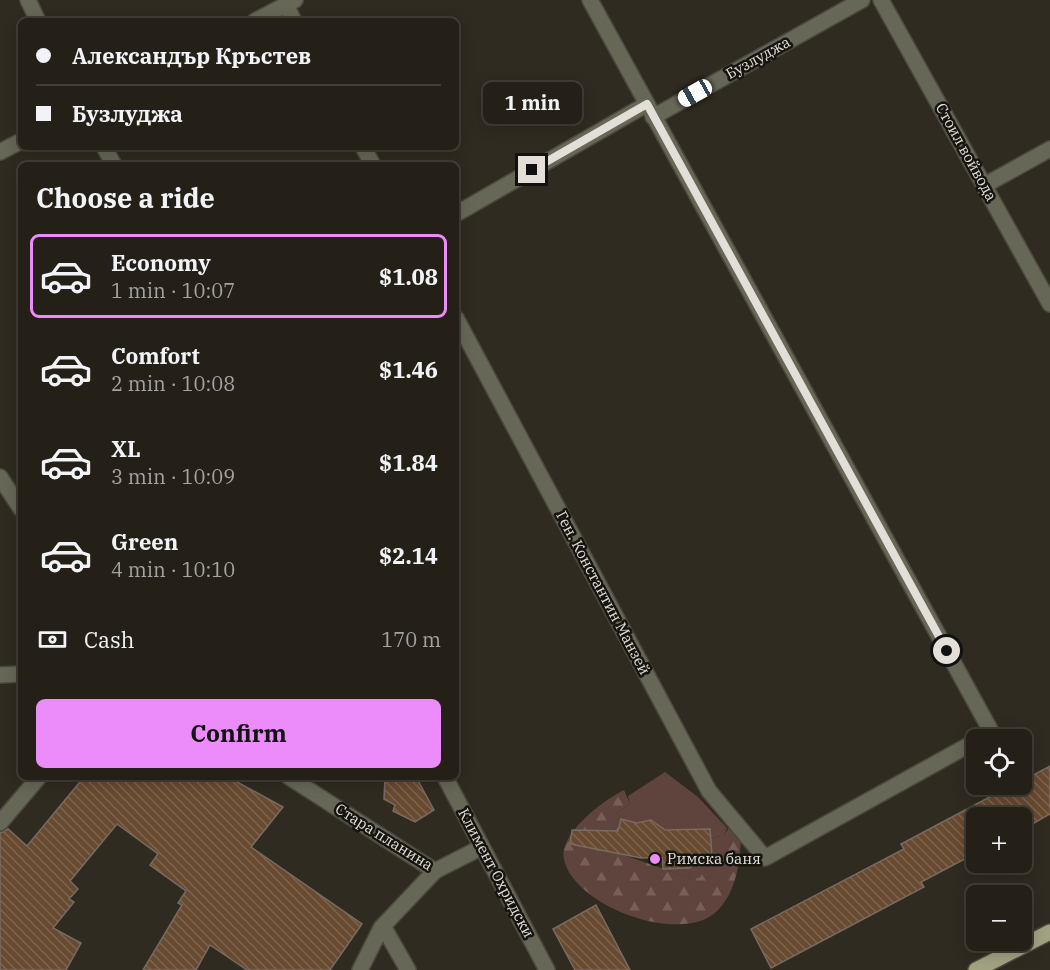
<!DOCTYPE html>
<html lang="en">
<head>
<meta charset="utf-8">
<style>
	body { margin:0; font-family:"IBM Plex Serif",serif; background:#302d25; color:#f1f3f6; height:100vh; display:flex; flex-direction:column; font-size:22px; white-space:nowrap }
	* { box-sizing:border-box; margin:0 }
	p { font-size:20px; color:#a3a3a2 }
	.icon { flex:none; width:33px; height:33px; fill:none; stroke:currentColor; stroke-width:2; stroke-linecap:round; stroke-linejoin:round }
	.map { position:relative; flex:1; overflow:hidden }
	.drawer { position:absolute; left:18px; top:162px; width:441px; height:618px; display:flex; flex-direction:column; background:#242018; border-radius:9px; box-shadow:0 3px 15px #0003,0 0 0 2px #413e37 }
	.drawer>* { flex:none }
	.hud { position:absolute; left:18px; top:18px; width:441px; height:132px; border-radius:9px; box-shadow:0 3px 15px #0003,0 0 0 2px #413e37; display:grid; align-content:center; height:132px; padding:0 18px; background:#242018 }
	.fabs { position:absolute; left:966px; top:729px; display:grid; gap:12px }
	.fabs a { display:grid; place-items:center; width:66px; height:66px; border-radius:9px; background:#242018; box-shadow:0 3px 15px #0003,0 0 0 2px #413e37; font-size:30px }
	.end { position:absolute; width:27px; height:27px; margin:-14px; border:8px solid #e3dfd8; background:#111; box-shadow:0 0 0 3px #111 }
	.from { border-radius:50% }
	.bubble { position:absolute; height:42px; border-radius:9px; background:#242018; box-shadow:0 3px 15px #0003,0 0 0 2px #413e37; font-size:20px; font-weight:700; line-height:42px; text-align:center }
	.car { position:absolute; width:18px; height:36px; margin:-18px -9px; border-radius:8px; box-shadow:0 0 4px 2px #0007; background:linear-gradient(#fff 24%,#345 0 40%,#fff 0 76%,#345 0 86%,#fff 0) }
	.hud b { display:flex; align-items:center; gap:21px; height:57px; font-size:22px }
	.hud b+b { border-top:2px solid #413e37 }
	.hud i { width:15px; height:15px; background:#f1f3f6 }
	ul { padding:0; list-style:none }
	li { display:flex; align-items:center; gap:18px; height:84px; margin:0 12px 9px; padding:0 6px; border:3px solid transparent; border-radius:9px }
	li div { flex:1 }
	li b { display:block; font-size:22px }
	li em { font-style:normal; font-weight:700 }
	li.current { border-color:#ec8cfa }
	li>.icon { width:54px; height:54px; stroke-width:1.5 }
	h2 { padding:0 18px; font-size:27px; line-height:72px }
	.pay { display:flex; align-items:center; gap:15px; height:66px; padding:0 18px; font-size:22px }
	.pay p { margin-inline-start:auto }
	.action { display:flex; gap:12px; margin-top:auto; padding:12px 18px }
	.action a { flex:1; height:69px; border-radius:9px; background:#ec8cfa; color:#111; font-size:24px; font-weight:700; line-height:69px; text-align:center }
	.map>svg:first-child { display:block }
	.green { fill:#5f443d }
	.forest { fill:url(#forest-firs) }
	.building { fill:url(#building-back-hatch); stroke:#776b62; stroke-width:1.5 }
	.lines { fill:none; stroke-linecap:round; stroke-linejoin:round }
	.minor-casing { stroke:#4d483d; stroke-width:18 }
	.major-casing { stroke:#4d483d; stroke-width:18 }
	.minor { stroke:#666757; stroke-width:15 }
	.major { stroke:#a0a280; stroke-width:15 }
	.route { stroke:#e3dfd8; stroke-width:8 }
	.poi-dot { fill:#ec8cfa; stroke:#16140f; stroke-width:2 }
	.labels { text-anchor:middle; stroke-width:5; stroke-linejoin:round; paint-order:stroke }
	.street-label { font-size:15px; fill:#e3dfd8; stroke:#16140f }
	.poi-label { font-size:15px; fill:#e3dfd8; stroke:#16140f; text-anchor:start }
</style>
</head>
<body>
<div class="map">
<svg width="1050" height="970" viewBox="0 0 1050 970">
	<defs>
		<pattern id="forest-firs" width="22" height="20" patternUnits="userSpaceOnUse" patternTransform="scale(1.5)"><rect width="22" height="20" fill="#5f443d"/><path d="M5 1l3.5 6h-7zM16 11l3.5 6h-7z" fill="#765f58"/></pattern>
		<pattern id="building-back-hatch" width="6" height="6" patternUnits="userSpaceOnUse" patternTransform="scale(1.5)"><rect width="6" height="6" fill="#684a31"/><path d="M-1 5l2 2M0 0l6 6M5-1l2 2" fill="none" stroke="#7d644e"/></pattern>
	</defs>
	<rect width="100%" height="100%" fill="#302b20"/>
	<g class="green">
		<polygon points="665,772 698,797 727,828 725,834 711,839 710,829 661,830 655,822 647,820 639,828 634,822 621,819 617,813 630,804 628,796"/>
		<polygon points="694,855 712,855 707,869 699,878 690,878 663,869 675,868"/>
	</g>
	<path class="forest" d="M624,790L630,804L617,813L621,819L612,851L690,878H699C710,866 712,856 711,839L725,834L730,826L741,838C740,862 736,892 718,910C683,947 573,906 564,859C559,833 604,800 624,790Z"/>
	<g class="building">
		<polygon points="1050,766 1050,814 1022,830 1022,818 976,818 976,853 921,882 924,887 771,968 751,929 904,849 901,844 1014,784 1022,784 1022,781"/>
		<polygon points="84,777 228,777 283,807 251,847 362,924 330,970 247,970 210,945 196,970 143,970 182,905 178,903 186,891 150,865 158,854 117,824 70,881 78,889 69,899 74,902 53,928 81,943 66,970 0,970 0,833 8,829 27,846"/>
		<polygon points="385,777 416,777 434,810 415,822 393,811 395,805 384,799"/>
		<polygon points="621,819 637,823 651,820 665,830 710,829 712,855 698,855 690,868 663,869 662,857 641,858 570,844 572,830 618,831"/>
		<polygon points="596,905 630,970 575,970 553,929"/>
	</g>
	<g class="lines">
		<g class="minor-casing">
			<g id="minor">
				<polyline points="28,0 38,21"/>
				<polyline points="590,0 992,733 980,740"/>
				<polyline points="881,0 1050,304"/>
				<polyline points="286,5 294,21"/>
				<polyline points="255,21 295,0"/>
				<polyline points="653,117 862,0"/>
				<polyline points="104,147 114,165"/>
				<polyline points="363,147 373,165"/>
				<polyline points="0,152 21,141"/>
				<polyline points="985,185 1050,149"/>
				<polyline points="456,214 647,104"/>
				<polyline points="456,318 709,791 765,858 976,741"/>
				<polyline points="0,477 21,509"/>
				<polyline points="0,675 21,674"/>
				<polyline points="289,777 435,871 482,847"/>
				<polyline points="445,777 547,970"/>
				<polyline points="0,823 39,777"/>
				<polyline points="383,926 408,970"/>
				<polyline points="360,970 381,928 435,871"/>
			</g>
		</g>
		<g class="major-casing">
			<polyline id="major" points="976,970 1050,932"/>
		</g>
		<use href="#minor" class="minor"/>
		<use href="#major" class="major"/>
	</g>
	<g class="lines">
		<polyline class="route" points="532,170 647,104 947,651"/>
	</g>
	<circle class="poi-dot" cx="655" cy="859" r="6"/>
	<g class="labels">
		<g class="street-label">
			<text transform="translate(758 58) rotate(-29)" y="5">Бузлуджа</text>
			<text transform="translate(966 152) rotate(61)" y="5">Стоил войвода</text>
			<text transform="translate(603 593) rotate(62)" y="5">Ген. Константин Манзей</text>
			<text transform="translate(384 837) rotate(32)" y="5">Стара планина</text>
			<text transform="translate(496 873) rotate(62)" y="5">Климент Охридски</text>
		</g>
		<g class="poi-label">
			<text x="667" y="864">Римска баня</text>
		</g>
	</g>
</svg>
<div class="fabs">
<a><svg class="icon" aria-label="locate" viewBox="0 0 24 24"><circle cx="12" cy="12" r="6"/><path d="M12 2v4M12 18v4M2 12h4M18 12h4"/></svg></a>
<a>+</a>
<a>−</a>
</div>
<i class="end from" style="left:947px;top:651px"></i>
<i class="end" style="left:532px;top:170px"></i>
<div class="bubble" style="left:483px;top:82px;width:99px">1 min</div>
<i class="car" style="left:695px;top:93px;rotate:241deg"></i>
<div class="hud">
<b><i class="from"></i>Александър Кръстев</b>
<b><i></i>Бузлуджа</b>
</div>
<section class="drawer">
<h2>Choose a ride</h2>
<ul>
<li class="current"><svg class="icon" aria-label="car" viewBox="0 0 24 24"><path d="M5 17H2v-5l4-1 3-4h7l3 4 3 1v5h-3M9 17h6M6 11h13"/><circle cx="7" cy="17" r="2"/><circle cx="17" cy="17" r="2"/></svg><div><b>Economy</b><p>1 min · 10:07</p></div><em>$1.08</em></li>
<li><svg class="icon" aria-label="car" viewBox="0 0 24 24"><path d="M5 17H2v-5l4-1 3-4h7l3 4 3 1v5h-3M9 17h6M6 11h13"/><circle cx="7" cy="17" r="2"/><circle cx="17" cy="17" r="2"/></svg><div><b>Comfort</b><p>2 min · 10:08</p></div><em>$1.46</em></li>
<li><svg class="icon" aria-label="car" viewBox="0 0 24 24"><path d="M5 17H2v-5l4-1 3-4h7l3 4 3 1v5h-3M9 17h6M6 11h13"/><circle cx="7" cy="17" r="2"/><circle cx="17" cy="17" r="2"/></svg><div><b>XL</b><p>3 min · 10:09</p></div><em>$1.84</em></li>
<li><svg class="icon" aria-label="car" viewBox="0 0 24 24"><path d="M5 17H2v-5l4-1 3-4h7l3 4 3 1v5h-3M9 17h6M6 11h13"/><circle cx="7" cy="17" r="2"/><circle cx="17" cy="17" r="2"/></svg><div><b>Green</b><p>4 min · 10:10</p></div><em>$2.14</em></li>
</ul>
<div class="pay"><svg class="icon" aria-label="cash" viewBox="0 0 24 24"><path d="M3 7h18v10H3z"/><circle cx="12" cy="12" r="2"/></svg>Cash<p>170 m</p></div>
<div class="action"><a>Confirm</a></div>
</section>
</div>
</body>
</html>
